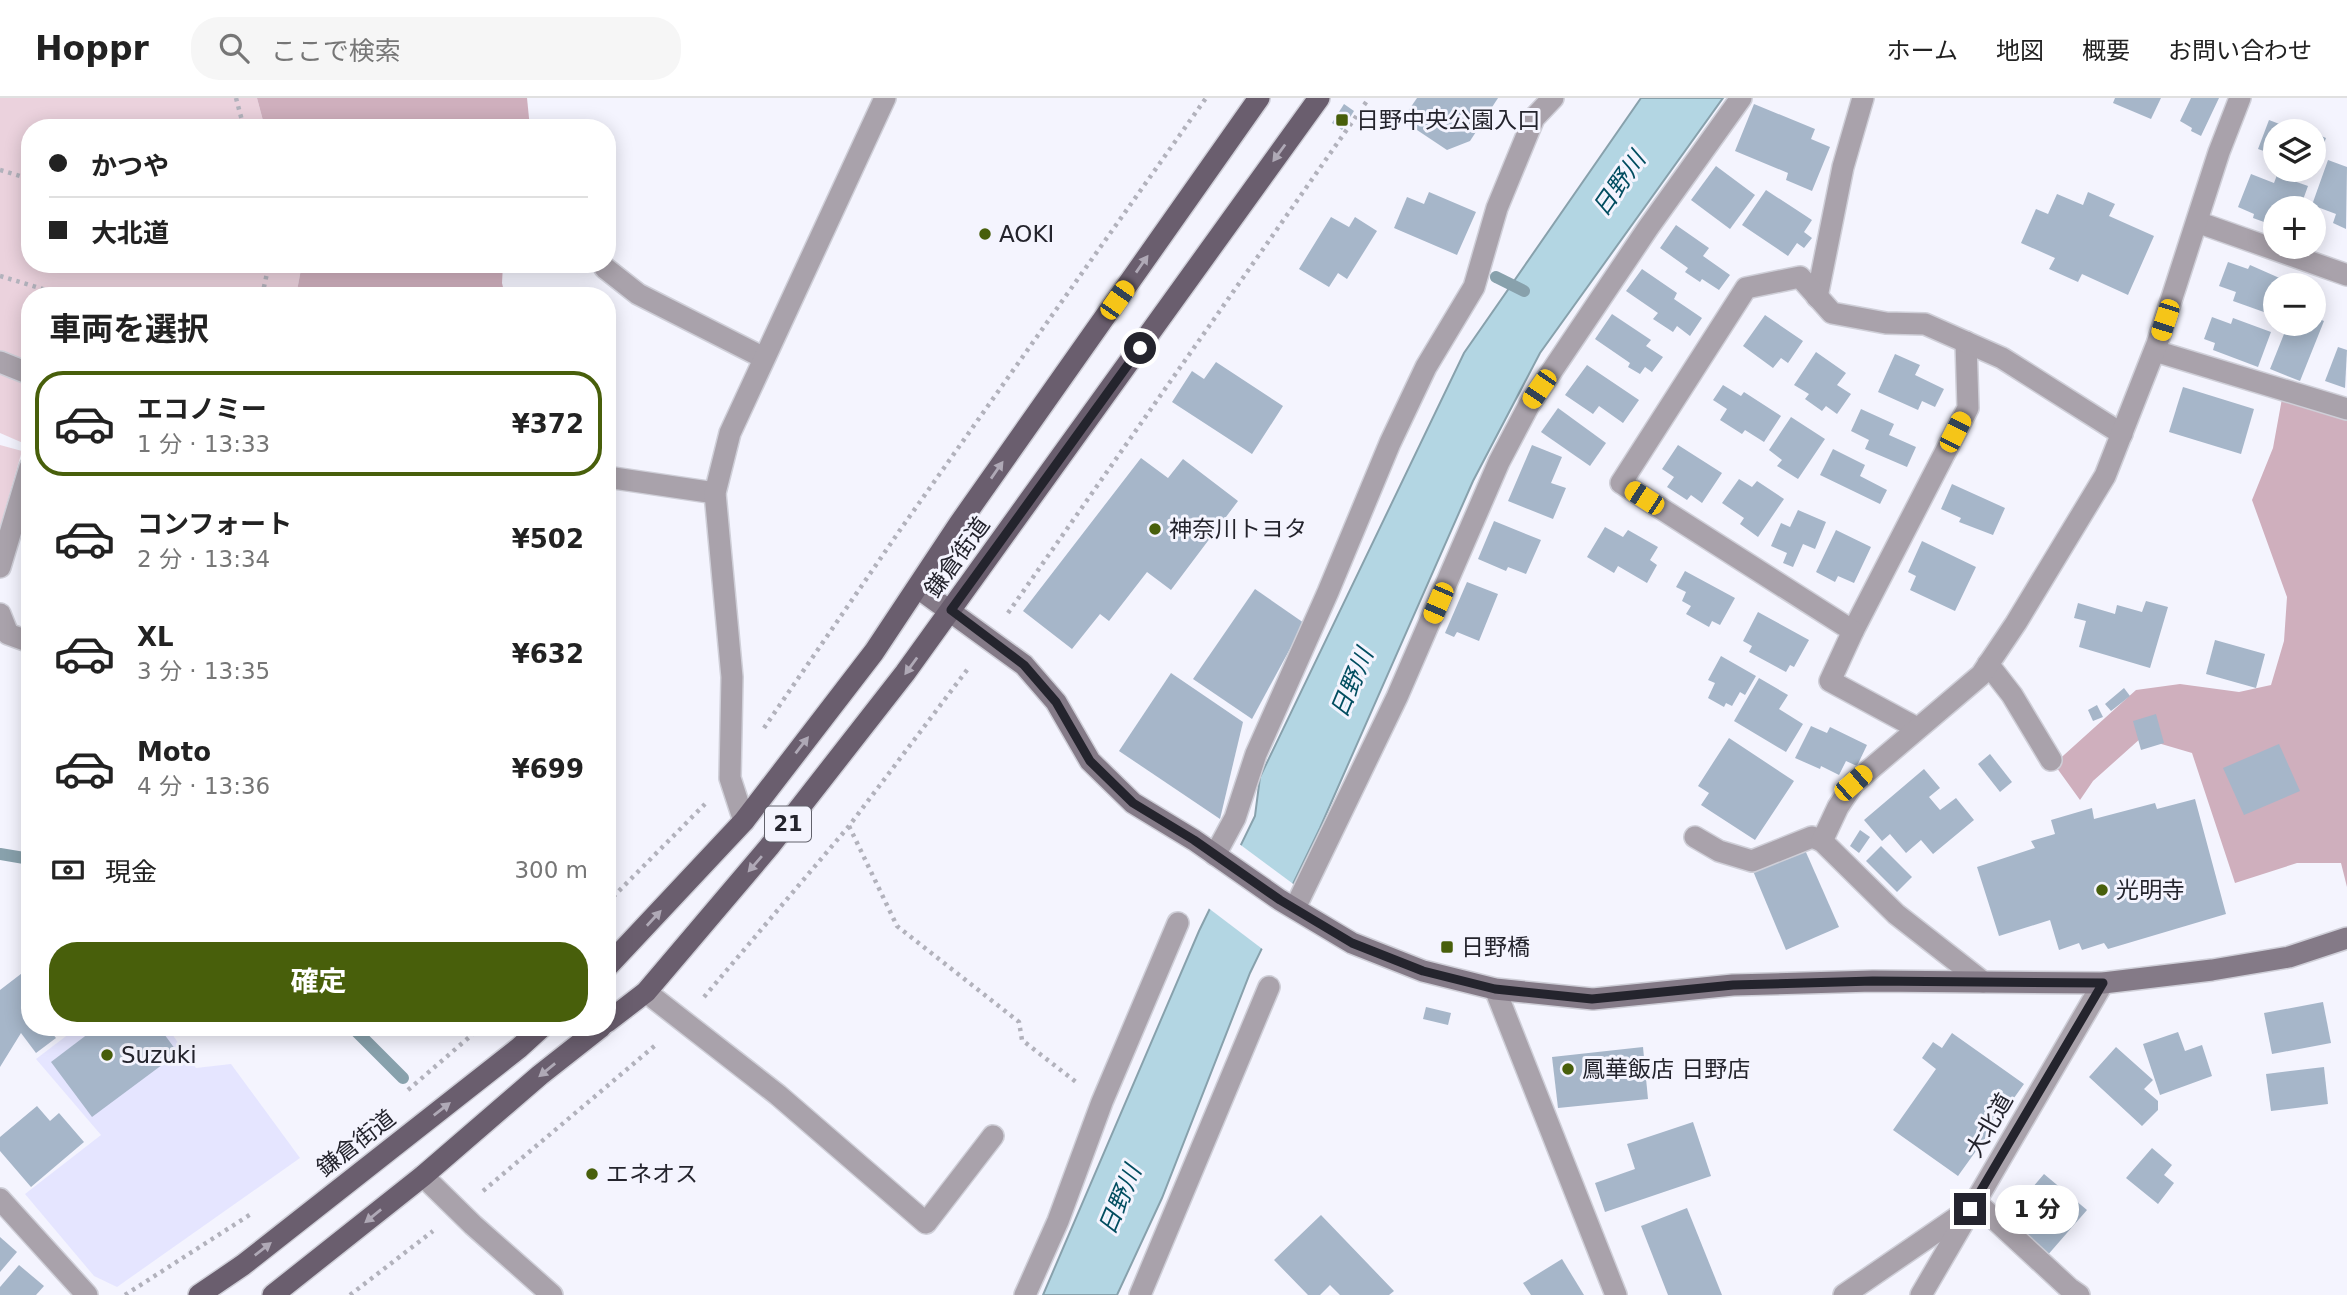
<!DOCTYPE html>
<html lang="ja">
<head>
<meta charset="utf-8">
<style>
	body { margin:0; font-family:"DejaVu Sans","Noto Sans JP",sans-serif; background:#f6f6f6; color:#222; height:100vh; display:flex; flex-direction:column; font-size:26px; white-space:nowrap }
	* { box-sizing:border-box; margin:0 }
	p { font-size:23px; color:#767676 }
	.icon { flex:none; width:38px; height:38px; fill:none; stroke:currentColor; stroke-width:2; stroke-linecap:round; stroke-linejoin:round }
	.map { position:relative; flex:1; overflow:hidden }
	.sheet { position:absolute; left:21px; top:189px; width:595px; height:749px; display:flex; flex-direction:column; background:#fff; border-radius:28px; box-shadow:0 4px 18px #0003 }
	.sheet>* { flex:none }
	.banner { position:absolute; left:21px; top:21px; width:595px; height:154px; border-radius:28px; box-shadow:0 4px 18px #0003; display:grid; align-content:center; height:154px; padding:0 28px; background:#fff }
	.buttons { position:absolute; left:2263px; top:21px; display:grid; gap:14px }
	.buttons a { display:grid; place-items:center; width:63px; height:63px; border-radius:50%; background:#fff; box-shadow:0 4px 18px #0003; font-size:35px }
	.end { position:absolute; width:32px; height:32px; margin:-16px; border:9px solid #24242d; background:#fff; box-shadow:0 0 0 4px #fff }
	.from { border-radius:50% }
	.bubble { position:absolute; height:49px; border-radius:24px; background:#fff; box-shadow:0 4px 18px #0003; font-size:23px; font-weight:700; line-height:49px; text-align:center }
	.car { position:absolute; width:21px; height:42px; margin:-21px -10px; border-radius:9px; box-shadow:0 0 5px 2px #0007; background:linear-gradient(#f5c518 24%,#345 0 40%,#f5c518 0 76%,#345 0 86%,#f5c518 0) }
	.banner b { display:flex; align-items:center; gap:24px; height:66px; font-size:26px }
	.banner b+b { border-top:2px solid #e0e0e0 }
	.banner i { width:18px; height:18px; background:#222 }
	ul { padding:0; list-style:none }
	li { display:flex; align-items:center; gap:21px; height:105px; margin:0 14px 10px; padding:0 14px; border:4px solid transparent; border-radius:28px }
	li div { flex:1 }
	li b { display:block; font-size:26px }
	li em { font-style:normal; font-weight:700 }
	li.on { border-color:#485f0b }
	li>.icon { width:63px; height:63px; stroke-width:1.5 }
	h2 { padding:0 28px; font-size:32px; line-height:84px }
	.pay { display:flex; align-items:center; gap:18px; height:77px; padding:0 28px; font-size:26px }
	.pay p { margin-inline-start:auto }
	.action { display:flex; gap:14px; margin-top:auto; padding:14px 28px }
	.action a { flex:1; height:80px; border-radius:28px; background:#485f0b; color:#fff; font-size:28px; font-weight:700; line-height:80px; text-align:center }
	header { display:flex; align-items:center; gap:42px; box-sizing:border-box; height:98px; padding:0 35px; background:#fff; border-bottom:2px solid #e0e0e0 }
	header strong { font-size:33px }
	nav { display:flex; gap:38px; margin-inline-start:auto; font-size:24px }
	.search { width:490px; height:63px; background:#f6f6f6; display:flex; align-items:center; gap:18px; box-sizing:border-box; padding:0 24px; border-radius:28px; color:#767676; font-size:26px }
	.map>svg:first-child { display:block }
	.built { fill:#e5e5ff }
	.green { fill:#ebd2dd }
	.forest { fill:#cfafbd }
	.water { fill:#b3d6e3; stroke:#88a1ac; stroke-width:2 }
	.pier { fill:#f4f4fe }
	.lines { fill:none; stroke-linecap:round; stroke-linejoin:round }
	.stream { stroke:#88a1ac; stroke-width:12 }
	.building { fill:#a6b6c9 }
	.lane-casing { stroke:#cfcfd8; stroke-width:24 }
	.street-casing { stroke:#cfcfd8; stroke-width:24 }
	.secondary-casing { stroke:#cfcfd8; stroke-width:24 }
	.primary-casing { stroke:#cfcfd8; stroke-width:24 }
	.path { stroke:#b2b2bc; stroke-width:4.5; stroke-dasharray:3.5 5; stroke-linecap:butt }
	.lane { stroke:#a9a2ab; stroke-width:21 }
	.street { stroke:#a9a2ab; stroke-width:21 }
	.secondary { stroke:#847a87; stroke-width:21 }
	.primary { stroke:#6a5e6e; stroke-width:21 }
	.oneway { fill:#afa9b6 }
	.route { stroke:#24242d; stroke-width:9 }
	.poi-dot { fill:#485f0b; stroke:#f4f4fe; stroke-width:2.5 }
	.labels { text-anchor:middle; stroke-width:6; stroke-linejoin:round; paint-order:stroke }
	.shield { fill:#f4f4fe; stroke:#62626c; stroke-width:2 }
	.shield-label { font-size:21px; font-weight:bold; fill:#24242d }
	.poi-label { font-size:23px; fill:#24242d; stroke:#f4f4fe; text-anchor:start }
	.street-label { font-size:23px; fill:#24242d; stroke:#f4f4fe }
	.water-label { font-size:24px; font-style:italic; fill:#024d60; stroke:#f4f4fe }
</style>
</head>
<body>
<header>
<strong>Hoppr</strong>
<div class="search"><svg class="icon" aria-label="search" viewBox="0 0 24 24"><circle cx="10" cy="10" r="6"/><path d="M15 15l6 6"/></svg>ここで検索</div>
<nav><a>ホーム</a><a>地図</a><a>概要</a><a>お問い合わせ</a></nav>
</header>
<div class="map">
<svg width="2347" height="1197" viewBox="0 0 2347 1197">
	<rect width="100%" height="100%" fill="#f4f4fe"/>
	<polygon class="built" points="78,929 167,929 196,970 231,966 300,1060 117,1189 94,1178 25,1096 101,1037 36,961"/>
	<g class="green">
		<polygon points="0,0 257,0 265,30 30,30 30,166 302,166 296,198 30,198 30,348 0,335"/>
		<polygon points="0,347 22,353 0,429"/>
	</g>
	<g class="forest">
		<polygon points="257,0 527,0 530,30 265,30"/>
		<polygon points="302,166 503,166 502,185 505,198 296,198"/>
		<polygon points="2283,295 2347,312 2347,789 2341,765 2297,765 2235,785 2192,655 2141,640 2093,683 2080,702 2054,666 2136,592 2180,586 2239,594 2271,587 2284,543 2287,499 2252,402 2273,350"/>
	</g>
	<polygon class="water" points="1641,0 1723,0 1540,255 1473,383 1320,730 1250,875 1162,1100 1117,1197 1043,1197 1199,833 1255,718 1260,679 1464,255"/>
	<polygon class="pier" points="1238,745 1296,788 1265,853 1207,809"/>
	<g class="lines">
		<g class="stream">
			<polyline points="1496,179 1524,193"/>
			<polyline points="0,756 30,761"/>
			<polyline points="352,929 403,980"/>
		</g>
	</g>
	<g class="building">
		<polygon points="1417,0 1498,0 1470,43 1447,52 1402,22"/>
		<polygon points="2115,0 2161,0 2151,21 2113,5"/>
		<polygon points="2191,0 2219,0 2201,38 2191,33 2192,30 2180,23"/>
		<polygon points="1344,6 1354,13 1342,32 1332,25"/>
		<polygon points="1754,6 1815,31 1811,41 1830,49 1812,93 1786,82 1788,75 1735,53"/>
		<polygon points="2269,22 2293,31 2296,23 2309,27 2306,33 2275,33 2275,57 2258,51"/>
		<polygon points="2314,35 2326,40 2314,71"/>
		<polygon points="2328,62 2347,69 2346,131 2333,125 2336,116 2312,107"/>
		<polygon points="1716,68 1755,97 1730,131 1691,102"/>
		<polygon points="2251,76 2274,85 2277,77 2308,88 2300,110 2275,110 2275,128 2253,120 2254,116 2238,109"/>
		<polygon points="1766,92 1812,122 1804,134 1812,140 1804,150 1797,145 1788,158 1742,127"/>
		<polygon points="1429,94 1476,114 1457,157 1394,130 1407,99 1424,106"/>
		<polygon points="2088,94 2115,106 2109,118 2154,138 2128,197 2082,176 2078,184 2049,171 2055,160 2021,145 2036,111 2048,116 2057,96 2083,107"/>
		<polygon points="1331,119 1349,129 1355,119 1377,133 1347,181 1338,175 1329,189 1299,171"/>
		<polygon points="1676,127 1709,150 1703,158 1730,177 1719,192 1702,181 1700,184 1685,174 1688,170 1660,150"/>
		<polygon points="2228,164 2248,171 2250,167 2291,185 2290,187 2275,187 2275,218 2233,203 2236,194 2219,188"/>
		<polygon points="1642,171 1677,195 1674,201 1702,220 1690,238 1677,228 1673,234 1653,221 1658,215 1626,193"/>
		<polygon points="1612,216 1651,242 1646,248 1663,259 1652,274 1645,269 1640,276 1628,269 1630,265 1595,241"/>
		<polygon points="1765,217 1803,243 1788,265 1781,260 1773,270 1743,248"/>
		<polygon points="2212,219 2231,226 2233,220 2271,234 2258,269 2213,252 2215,245 2204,241"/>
		<polygon points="2314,219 2324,223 2300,283 2270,271 2288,226 2302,231 2304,226 2314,226"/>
		<polygon points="2338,249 2347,252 2345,290 2325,283"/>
		<polygon points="1816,254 1846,275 1837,287 1851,296 1837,316 1826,308 1822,313 1805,301 1809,296 1794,287"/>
		<polygon points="1895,256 1920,267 1915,277 1944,291 1935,309 1922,303 1918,312 1878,294"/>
		<polygon points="1216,264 1283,308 1252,356 1172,304 1192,273 1204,281"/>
		<polygon points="1587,267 1639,302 1623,325 1599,308 1593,316 1565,297"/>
		<polygon points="1723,287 1741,298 1744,294 1781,318 1764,344 1745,332 1742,336 1720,322 1727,311 1713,302"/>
		<polygon points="2183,289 2254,311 2241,356 2169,334"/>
		<polygon points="1558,310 1606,345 1590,368 1541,334"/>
		<polygon points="1861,311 1894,326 1889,337 1916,349 1907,369 1865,351 1869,342 1851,333"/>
		<polygon points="1791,319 1825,341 1798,381 1777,368 1782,362 1769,352"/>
		<polygon points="1532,347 1562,359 1551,385 1566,390 1553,421 1508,403"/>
		<polygon points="1678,347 1722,375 1702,405 1691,397 1687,402 1667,389 1674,379 1662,371"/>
		<polygon points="1833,351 1865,367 1860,378 1887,392 1880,406 1820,377"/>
		<polygon points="1141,360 1168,380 1183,361 1238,403 1171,492 1147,474 1109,523 1100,516 1072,551 1023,513"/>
		<polygon points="1739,381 1752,389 1757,383 1784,401 1758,439 1740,426 1744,420 1722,405"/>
		<polygon points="1952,386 2005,410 1993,437 1959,424 1961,420 1941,411"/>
		<polygon points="1798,412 1826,424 1815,451 1803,446 1793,469 1783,465 1787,455 1771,448 1781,425 1790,429"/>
		<polygon points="1494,423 1541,442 1526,476 1508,469 1506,473 1478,461"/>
		<polygon points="1605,429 1623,439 1628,432 1658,449 1650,462 1657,467 1647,485 1618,468 1614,475 1587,459"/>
		<polygon points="1836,432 1871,449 1854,485 1838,478 1835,484 1816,474"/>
		<polygon points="1922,443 1976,469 1955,513 1910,492 1916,478 1908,474"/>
		<polygon points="1685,473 1735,500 1720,527 1712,523 1709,529 1686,516 1691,508 1682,503 1686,494 1676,489"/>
		<polygon points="1467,484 1498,496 1479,543 1457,534 1454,539 1445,535"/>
		<polygon points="1255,491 1304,525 1252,621 1193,581"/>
		<polygon points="2146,503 2168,509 2150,570 2079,549 2086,523 2074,520 2078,505 2115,516 2117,507 2142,514"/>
		<polygon points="1758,514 1809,542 1794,569 1790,567 1786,574 1749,554 1752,548 1743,543"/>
		<polygon points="2215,542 2265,556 2256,590 2206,576"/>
		<polygon points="1721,558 1756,578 1745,597 1740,594 1732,608 1726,605 1724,609 1708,600 1715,585 1708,582"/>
		<polygon points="1171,575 1243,624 1220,721 1119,653"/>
		<polygon points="1759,580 1788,597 1779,611 1803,626 1786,654 1734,623"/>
		<polygon points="2124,590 2130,598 2111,613 2105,606"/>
		<polygon points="2097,607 2103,619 2093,623 2088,612"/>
		<polygon points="2156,616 2164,645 2141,652 2133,623"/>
		<polygon points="1811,628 1827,635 1830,629 1867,647 1857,668 1846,663 1839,677 1821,668 1820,671 1795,660"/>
		<polygon points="1729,640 1794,683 1755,742 1701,707 1709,695 1698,688"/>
		<polygon points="2279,646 2300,693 2244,717 2223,670"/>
		<polygon points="1990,656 2012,684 2000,694 1978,666"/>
		<polygon points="1924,671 1940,690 1929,699 1940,712 1956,700 1974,722 1933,756 1921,742 1906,755 1890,736 1882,743 1864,722"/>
		<polygon points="2195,701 2226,816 2108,851 2104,845 2082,852 2079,845 2059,852 2050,822 1999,838 1977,769 2035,750 2031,743 2055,736 2051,722 2092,710 2094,721 2155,705 2157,711"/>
		<polygon points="1860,732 1870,739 1859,755 1850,748"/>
		<polygon points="1881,748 1912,779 1897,794 1866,763"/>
		<polygon points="1805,752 1839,829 1786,852 1753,773"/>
		<polygon points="30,869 30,929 47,929 56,940 36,955 21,935 0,969 0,892"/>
		<polygon points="2323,904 2331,945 2272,956 2264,915"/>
		<polygon points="1426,909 1451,915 1448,927 1423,921"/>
		<polygon points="97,929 159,929 178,955 92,1019 51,964"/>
		<polygon points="2178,934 2185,953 2202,947 2212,978 2160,997 2143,946"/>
		<polygon points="1952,935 2024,986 1958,1078 1893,1032 1936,971 1922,960 1933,944 1942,950"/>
		<polygon points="1643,949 1648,1001 1558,1010 1552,959"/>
		<polygon points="2116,949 2153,982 2144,991 2158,1003 2158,1012 2142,1028 2089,979"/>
		<polygon points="2324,969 2328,1006 2271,1013 2266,976"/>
		<polygon points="37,1008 50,1023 59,1015 84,1044 31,1089 0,1053 0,1039"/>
		<polygon points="1693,1024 1711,1078 1605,1114 1595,1085 1635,1071 1627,1046"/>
		<polygon points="2152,1050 2172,1067 2164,1077 2174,1085 2158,1106 2126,1080"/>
		<polygon points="2044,1076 2087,1112 2046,1159 1996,1116 2006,1104 2014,1111"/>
		<polygon points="1687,1110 1722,1197 1668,1197 1641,1128"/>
		<polygon points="1321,1117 1394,1193 1389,1197 1340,1197 1330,1187 1320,1197 1308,1197 1274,1162"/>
		<polygon points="0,1139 17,1154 0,1174"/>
		<polygon points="1562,1161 1584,1197 1531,1197 1523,1185"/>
		<polygon points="19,1167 44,1188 36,1197 0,1197 0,1189"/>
	</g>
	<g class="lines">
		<g class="lane-casing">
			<g id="lane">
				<polyline points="2155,253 2347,311"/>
				<polyline points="0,264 30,276"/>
				<polyline points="607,379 715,395"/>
				<polyline points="0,469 30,369"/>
				<polyline points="0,516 8,536 30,544"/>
				<polyline points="1215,757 1235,720 1256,656 1328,494 1390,345 1426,269 1474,189 1497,110 1534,20 1553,0"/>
				<polyline points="1295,810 1397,599 1499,364 1529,307 1648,130 1741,0"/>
				<polyline points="1975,1103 2069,1190 2079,1197"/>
				<polyline points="1025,1197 1058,1123 1102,1004 1178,825"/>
				<polyline points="1140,1197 1269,889"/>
			</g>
		</g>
		<g class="street-casing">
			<g id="street">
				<polyline points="2197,124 2347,177"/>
				<polyline points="605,170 638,196 764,260"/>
				<polyline points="1817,199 1843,69 1863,0"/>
				<polyline points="1853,533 1968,310 1966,244"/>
				<polyline points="1988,566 2012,597 2051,662"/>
				<polyline points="1917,630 1830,583 1853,533 1621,385 1746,190 1800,179 1832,215 1886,225 1925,226 2002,260 2122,336"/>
				<polyline points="744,723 730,680 732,579 715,395 730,335 885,0"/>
				<polyline points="1695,739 1719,753 1752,763 1812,739 1822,743"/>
				<polyline points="1983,884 1896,816 1822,743 1838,709 1854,685 1981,577 2016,525 2105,378 2157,246 2219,54 2240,0"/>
				<polyline points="1495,891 1616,1197"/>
				<polyline points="646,894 778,997 926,1125 993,1038"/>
				<polyline points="423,1078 473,1127 552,1197"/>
				<polyline points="0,1101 87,1197"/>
				<polyline points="1844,1197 1965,1114"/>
				<polyline points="1921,1197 2103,885"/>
			</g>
		</g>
		<g class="secondary-casing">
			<polyline id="secondary" points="918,490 1024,567 1056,604 1090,663 1133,705 1194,742 1280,802 1352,845 1423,873 1495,891 1593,901 1733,887 1873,883 2103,885 2212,872 2289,859 2347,840"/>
		</g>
		<g class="primary-casing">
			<g id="primary">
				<polyline points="607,869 744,723 874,554 959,426 1259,0"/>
				<polyline points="607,924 646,894 769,749 905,575 1319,0"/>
				<polyline points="199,1197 243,1167 519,950 542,929"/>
				<polyline points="273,1197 423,1078 540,977 601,929"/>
			</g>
		</g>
		<g class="path">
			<polyline points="236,0 244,30"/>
			<polyline points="0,72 30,81"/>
			<polyline points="0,178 66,198"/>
			<polyline points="262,198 269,166"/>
			<polyline points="1008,515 1369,0"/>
			<polyline points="764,630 900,432 1206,0"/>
			<polyline points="849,728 897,828 1019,924 1022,942 1076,984"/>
			<polyline points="607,805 705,706"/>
			<polyline points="704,899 849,728 970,568"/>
			<polyline points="408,992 481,929"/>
			<polyline points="483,1093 658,945"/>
			<polyline points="125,1197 251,1116"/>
			<polyline points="350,1197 433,1133"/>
		</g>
		<use href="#lane" class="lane"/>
		<use href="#street" class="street"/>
		<use href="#secondary" class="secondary"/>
		<use href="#primary" class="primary"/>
	</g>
	<defs><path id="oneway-solid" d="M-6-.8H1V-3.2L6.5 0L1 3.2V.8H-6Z" transform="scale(1.75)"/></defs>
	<g class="oneway">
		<use href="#oneway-solid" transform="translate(1279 55) rotate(126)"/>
		<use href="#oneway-solid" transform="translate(1142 166) rotate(-55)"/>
		<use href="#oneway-solid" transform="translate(997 372) rotate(-55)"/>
		<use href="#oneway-solid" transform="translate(911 568) rotate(126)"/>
		<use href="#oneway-solid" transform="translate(802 647) rotate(-52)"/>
		<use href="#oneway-solid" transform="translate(755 766) rotate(131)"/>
		<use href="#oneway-solid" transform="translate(654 820) rotate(-47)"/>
		<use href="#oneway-solid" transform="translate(547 972) rotate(141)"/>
		<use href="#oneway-solid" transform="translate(442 1011) rotate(-38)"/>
		<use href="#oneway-solid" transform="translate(373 1118) rotate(141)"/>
		<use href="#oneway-solid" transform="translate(263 1151) rotate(-38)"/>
	</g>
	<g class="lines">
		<polyline class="route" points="1140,250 951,512 1024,567 1056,604 1090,663 1133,705 1194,742 1280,802 1352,845 1423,873 1495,891 1592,901 1733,887 1873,883 2103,885 1970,1111"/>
	</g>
	<g class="poi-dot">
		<rect x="1335" y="15" width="14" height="14" rx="3.5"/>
		<circle cx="985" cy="136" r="7"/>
		<circle cx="1155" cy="431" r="7"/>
		<circle cx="2102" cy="792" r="7"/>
		<rect x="1440" y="842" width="14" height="14" rx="3.5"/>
		<circle cx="107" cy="957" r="7"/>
		<circle cx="1568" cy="971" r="7"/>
		<circle cx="592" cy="1076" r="7"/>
	</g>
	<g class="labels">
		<rect class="shield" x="765" y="708.5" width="46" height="35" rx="5"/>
		<g class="shield-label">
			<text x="788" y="733">21</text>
		</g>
		<g class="poi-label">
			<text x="1356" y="30">日野中央公園入口</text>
			<text x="999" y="144">AOKI</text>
			<text x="1169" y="439">神奈川トヨタ</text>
			<text x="2116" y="800">光明寺</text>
			<text x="1461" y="857">日野橋</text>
			<text x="121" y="965">Suzuki</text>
			<text x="1582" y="979">鳳華飯店 日野店</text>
			<text x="606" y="1084">エネオス</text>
		</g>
		<g class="street-label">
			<text transform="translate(957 459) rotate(-54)" y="8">鎌倉街道</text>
			<text transform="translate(1989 1027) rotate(-60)" y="8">大北道</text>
			<text transform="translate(356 1045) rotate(-38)" y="8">鎌倉街道</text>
		</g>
		<g class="water-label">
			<text transform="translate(1619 86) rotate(-55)" y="8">日野川</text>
			<text transform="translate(1352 585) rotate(-67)" y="8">日野川</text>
			<text transform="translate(1120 1102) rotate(-67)" y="8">日野川</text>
		</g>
	</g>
</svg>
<div class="buttons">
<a><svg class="icon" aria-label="layers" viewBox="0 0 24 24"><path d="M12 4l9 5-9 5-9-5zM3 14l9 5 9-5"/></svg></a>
<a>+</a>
<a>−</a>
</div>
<i class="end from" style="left:1140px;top:250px"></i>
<i class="end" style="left:1970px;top:1111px"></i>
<div class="bubble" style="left:1995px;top:1087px;width:84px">1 分</div>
<i class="car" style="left:1117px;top:202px;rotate:35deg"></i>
<i class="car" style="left:2165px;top:222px;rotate:198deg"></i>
<i class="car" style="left:1539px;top:291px;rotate:214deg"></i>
<i class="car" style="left:1955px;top:334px;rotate:27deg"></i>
<i class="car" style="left:1644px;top:400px;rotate:303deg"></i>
<i class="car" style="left:1438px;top:505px;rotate:203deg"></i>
<i class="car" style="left:1853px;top:685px;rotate:49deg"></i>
<div class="banner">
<b><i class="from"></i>かつや</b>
<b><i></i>大北道</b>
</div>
<section class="sheet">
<h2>車両を選択</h2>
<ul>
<li class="on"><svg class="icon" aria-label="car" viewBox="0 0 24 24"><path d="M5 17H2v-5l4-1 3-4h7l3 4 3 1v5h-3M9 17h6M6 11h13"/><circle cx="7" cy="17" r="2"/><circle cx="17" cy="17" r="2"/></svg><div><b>エコノミー</b><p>1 分 · 13:33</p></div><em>¥372</em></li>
<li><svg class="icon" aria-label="car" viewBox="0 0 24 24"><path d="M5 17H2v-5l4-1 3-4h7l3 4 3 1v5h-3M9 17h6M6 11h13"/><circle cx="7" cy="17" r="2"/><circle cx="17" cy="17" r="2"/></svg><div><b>コンフォート</b><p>2 分 · 13:34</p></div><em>¥502</em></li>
<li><svg class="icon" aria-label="car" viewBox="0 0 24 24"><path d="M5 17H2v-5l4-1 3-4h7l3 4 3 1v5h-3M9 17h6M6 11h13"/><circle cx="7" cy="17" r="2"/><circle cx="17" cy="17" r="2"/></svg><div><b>XL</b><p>3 分 · 13:35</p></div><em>¥632</em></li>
<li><svg class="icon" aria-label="car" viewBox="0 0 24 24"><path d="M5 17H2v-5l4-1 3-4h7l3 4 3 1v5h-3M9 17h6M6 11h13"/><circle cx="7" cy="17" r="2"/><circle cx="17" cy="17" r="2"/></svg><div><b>Moto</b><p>4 分 · 13:36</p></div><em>¥699</em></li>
</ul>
<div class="pay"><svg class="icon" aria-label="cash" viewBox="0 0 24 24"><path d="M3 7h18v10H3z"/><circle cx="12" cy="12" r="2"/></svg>現金<p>300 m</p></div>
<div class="action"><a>確定</a></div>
</section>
</div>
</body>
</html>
